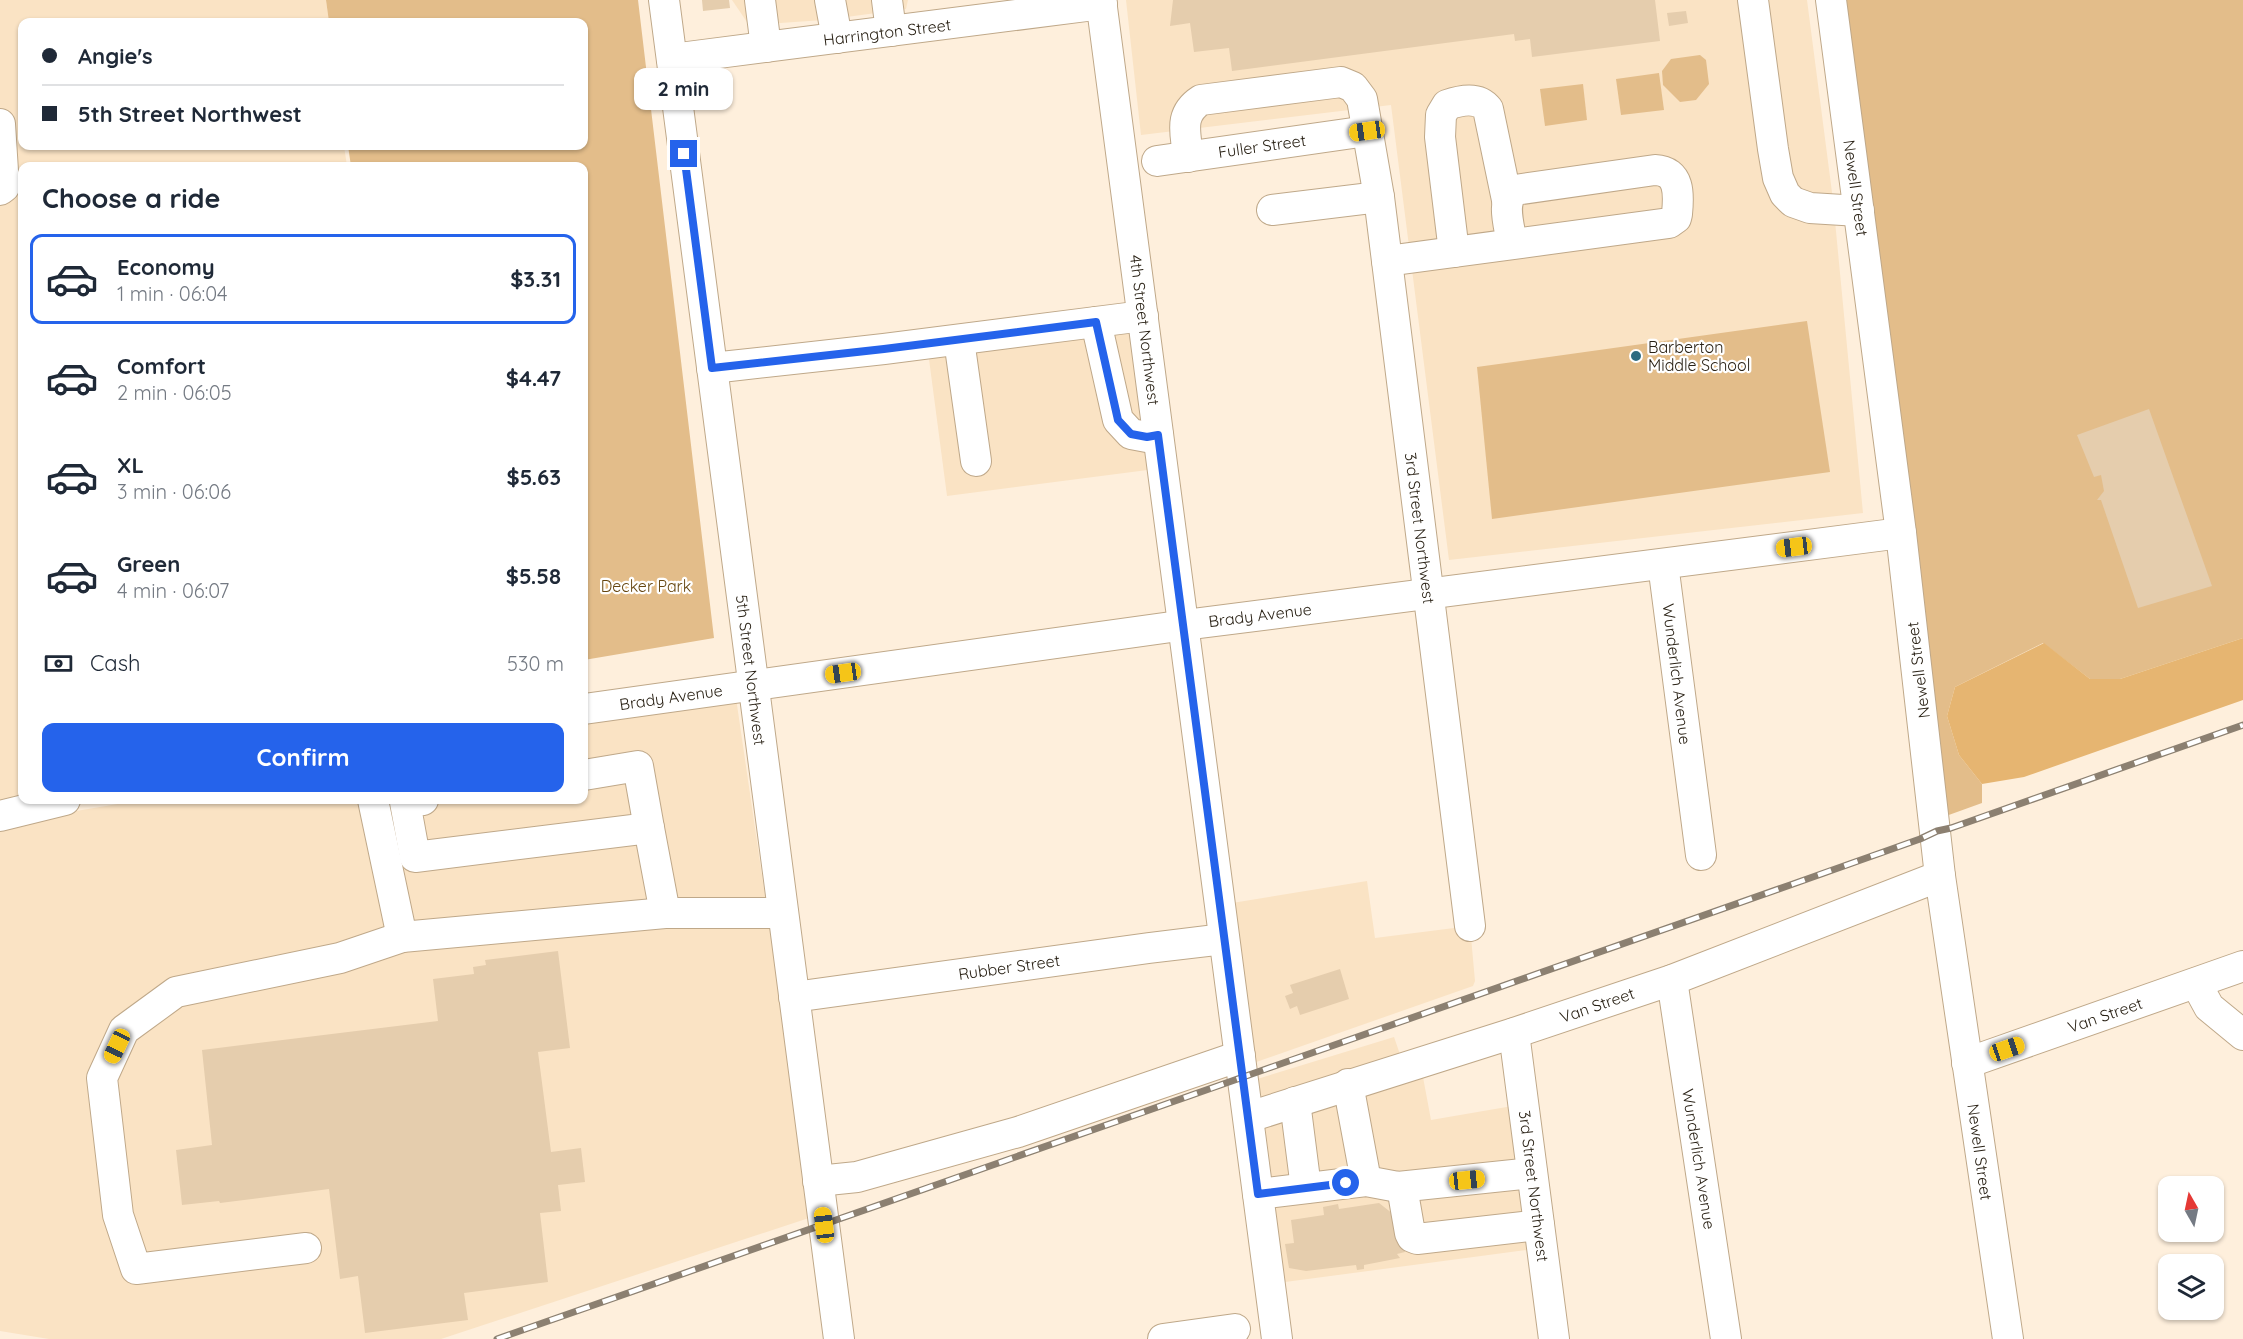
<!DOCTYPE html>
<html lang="en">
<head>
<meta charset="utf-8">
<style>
	body { margin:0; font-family:Quicksand,sans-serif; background:#f6f6f7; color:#1f2937; height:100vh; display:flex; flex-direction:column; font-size:22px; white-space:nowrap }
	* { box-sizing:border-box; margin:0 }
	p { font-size:20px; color:#747a83 }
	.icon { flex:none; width:33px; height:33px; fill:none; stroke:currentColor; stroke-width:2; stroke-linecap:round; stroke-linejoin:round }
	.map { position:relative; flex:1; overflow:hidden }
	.side { position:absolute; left:18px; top:162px; width:570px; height:642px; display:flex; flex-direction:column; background:#fff; border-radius:12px; box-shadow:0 2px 4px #0004 }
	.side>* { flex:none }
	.guide { position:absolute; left:18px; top:18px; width:570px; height:132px; border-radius:12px; box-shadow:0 2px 4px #0004; display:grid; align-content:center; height:132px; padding:0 24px; background:#fff }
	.needle { width:39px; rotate:351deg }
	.tools { position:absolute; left:2158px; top:1176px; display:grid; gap:12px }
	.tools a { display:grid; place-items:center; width:66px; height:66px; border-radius:12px; background:#fff; box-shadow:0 2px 4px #0004; font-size:30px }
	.end { position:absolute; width:27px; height:27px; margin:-14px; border:8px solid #2563eb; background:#fff; box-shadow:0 0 0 3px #fff }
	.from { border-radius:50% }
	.bubble { position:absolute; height:42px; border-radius:12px; background:#fff; box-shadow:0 2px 4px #0004; font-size:20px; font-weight:700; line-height:42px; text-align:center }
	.car { position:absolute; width:18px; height:36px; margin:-18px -9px; border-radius:8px; box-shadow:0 0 4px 2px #0007; background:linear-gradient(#f5c518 24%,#345 0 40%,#f5c518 0 76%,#345 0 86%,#f5c518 0) }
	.guide b { display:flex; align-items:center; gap:21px; height:57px; font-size:22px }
	.guide b+b { border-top:2px solid #e0e1e3 }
	.guide i { width:15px; height:15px; background:#1f2937 }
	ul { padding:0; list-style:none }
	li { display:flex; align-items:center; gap:18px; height:90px; margin:0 12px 9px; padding:0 12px; border:3px solid transparent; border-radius:12px }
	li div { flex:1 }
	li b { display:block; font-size:22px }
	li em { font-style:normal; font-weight:700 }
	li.selected { border-color:#2563eb }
	li>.icon { width:54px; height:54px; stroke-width:1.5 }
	h2 { padding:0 24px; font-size:27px; line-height:72px }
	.pay { display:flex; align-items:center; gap:15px; height:66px; padding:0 24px; font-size:22px }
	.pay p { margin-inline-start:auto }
	.action { display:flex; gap:12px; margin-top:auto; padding:12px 24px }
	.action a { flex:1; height:69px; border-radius:12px; background:#2563eb; color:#fff; font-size:24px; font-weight:700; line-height:69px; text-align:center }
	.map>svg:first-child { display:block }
	.built { fill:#fae3c4 }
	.green { fill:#e3bd8a }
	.forest { fill:#e6b571 }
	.building { fill:#e5cdad }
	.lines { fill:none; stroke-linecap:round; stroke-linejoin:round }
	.minor-casing { stroke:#bfa889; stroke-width:32 }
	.minor { stroke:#fff; stroke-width:30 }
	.rail-casing { stroke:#8c8071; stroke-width:7 }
	.rail { stroke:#fff; stroke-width:4.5; stroke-dasharray:14; stroke-linecap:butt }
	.route { stroke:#2563eb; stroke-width:8 }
	.poi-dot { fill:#2d6b81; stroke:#fff; stroke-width:2 }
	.labels { text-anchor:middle; stroke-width:4.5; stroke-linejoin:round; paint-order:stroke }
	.street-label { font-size:16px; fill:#292115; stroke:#fff }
	.poi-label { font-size:16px; fill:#292115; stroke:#fff; text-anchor:start }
	.park-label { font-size:16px; fill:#664610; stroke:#fff }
</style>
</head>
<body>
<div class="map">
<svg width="2243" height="1339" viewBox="0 0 2243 1339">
	<rect width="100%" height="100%" fill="#feefdc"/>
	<g class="built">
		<polygon points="0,0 326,0 329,22 22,22 22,146 344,146 347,166 22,166 22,800 0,816"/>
		<polygon points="732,0 908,0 906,9 824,20 749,25"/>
		<polygon points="1126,0 1807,0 1833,200 1863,513 1449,560 1391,105 1141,135"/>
		<polygon points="1143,316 1163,468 947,496 927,344"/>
		<polygon points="736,698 812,1217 441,1339 49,1339 0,1331 0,824 141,800 584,800 584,724"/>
		<polygon points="1367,881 1375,938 1470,926 1475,981 1473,986 1242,1067 1220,905"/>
		<polygon points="1394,1037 1404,1066 1420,1061 1431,1120 1524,1104 1542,1248 1270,1284 1244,1083"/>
	</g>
	<g class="green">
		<polygon points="326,0 638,0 714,638 584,660 584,166 351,166 348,146 584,146 584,22 329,22"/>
		<polygon points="1842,0 2243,0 2243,638 2120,679 2090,679 2043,643 1955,687 1947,716 1959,755 1982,784 1982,803 1946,816"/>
		<polygon points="1700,55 1706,60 1709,84 1696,100 1680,102 1663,85 1662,71 1671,59"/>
		<polygon points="1659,73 1664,110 1621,115 1616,79"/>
		<polygon points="1583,84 1587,120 1545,126 1540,89"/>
		<polygon points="1807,321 1830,472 1492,519 1477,367"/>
	</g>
	<polygon class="forest" points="2243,638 2243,700 2024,777 1982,784 1959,755 1947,716 1955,687 2044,643 2090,679 2120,679"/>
	<g class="building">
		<polygon points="702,0 729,0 730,8 703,11"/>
		<polygon points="1173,0 1655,0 1660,41 1532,57 1530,39 1515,41 1514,34 1232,71 1229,48 1194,52 1190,23 1170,26"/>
		<polygon points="1686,11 1688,23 1669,26 1667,13"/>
		<polygon points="2149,409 2212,586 2138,608 2101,500 2097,500 2104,491 2101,475 2094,477 2077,435"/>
		<polygon points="558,951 570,1048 538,1052 551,1152 581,1148 585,1182 558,1185 561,1211 540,1213 548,1282 464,1293 468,1320 365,1333 358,1276 340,1279 329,1189 220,1203 219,1201 182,1205 176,1150 212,1145 202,1050 438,1021 433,979 474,974 473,967 486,965 485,960"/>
		<polygon points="1340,969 1349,999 1300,1015 1297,1006 1290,1009 1285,996 1293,993 1290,985"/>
		<polygon points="1379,1203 1393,1214 1400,1223 1405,1252 1397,1254 1400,1258 1364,1265 1364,1269 1357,1270 1356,1265 1306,1271 1289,1268 1285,1244 1294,1243 1291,1220 1324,1215 1323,1207 1338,1204 1339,1209"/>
	</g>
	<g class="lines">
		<g class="minor-casing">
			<g id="minor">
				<polyline points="664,0 839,1339"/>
				<polyline points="760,0 766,47"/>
				<polyline points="830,0 837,38"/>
				<polyline points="887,0 891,31"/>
				<polyline points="1101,0 1277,1339"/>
				<polyline points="1753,0 1773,149 1778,178 1785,194 1793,202 1810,208 1859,211"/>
				<polyline points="1831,0 1901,533 1940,876 2008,1339"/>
				<polyline points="672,59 1102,4"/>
				<polyline points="0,124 4,187 0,190"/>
				<path d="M1188,157C1186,133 1178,115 1201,100L1341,82L1353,87L1362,99L1379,197L1470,926"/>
				<polyline points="1157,161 1367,131"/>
				<polyline points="1272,210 1379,197"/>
				<path d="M1454,252L1440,137L1441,115L1447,105C1461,100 1478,96 1488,109L1507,200"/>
				<path d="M1387,261L1669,223L1676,218L1677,214C1679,194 1680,171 1655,170L1515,190C1500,202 1510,227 1512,244"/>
				<polyline points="1096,322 1118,420 1131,434 1147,437 1158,435"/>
				<polyline points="959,340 976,461"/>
				<polyline points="712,368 884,349 1143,316"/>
				<polyline points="1663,564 1701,855"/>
				<polyline points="584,709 1200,623 1901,533"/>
				<polyline points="373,800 402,937"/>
				<polyline points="423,800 405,802 415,857 649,828 638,766 584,775"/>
				<polyline points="0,816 65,800"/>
				<polyline points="649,828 665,913"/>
				<polyline points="1672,980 1726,1339"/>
				<polyline points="2196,983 2209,1007 2243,1035"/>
				<polyline points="794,997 1149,948 1224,939"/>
				<polyline points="1514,1033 1554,1339"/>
				<polyline points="1967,1063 2243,966"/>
				<polyline points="1348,1084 1366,1181"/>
				<polyline points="1295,1102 1306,1188"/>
				<polyline points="1249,1117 1514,1033 1672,980 1940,876"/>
				<polyline points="818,1181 857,1177 1018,1132 1240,1056"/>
				<polyline points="1402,1187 1410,1233 1412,1237 1417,1239 1539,1225"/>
				<polyline points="1258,1194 1366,1181 1398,1187 1532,1173"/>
				<polyline points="306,1248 136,1269 118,1215 102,1078 124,1030 176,992 340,958 402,937 665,913 783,913"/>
				<polyline points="1163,1339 1235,1329"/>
			</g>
		</g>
		<use href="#minor" class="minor"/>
		<g class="rail-casing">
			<polyline id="rail" points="497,1339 1793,884 1920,839 1937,831 1951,828 2243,725"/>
		</g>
		<use href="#rail" class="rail"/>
	</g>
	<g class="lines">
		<polyline class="route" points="684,154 712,368 884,349 1096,322 1118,420 1131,434 1147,437 1158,435 1258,1194 1346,1183"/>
	</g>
	<circle class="poi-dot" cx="1636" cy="356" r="6"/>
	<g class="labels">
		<g class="street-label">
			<text transform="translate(887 32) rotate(-7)" y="6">Harrington Street</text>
			<text transform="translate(1262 146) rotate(-8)" y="6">Fuller Street</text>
			<text transform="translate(1856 188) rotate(82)" y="6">Newell Street</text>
			<text transform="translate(1145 330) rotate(83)" y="6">4th Street Northwest</text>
			<text transform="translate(1420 528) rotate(83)" y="6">3rd Street Northwest</text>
			<text transform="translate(1260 615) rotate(-7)" y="6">Brady Avenue</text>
			<text transform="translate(751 670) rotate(83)" y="6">5th Street Northwest</text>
			<text transform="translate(1918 670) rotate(-97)" y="6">Newell Street</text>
			<text transform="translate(1677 674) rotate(83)" y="6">Wunderlich Avenue</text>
			<text transform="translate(671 697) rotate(-8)" y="6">Brady Avenue</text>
			<text transform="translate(1009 967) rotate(-8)" y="6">Rubber Street</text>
			<text transform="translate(1597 1005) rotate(-19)" y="6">Van Street</text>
			<text transform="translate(2105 1015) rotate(-19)" y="6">Van Street</text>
			<text transform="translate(1980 1152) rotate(82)" y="6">Newell Street</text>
			<text transform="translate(1699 1159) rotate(81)" y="6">Wunderlich Avenue</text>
			<text transform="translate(1534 1186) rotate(83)" y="6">3rd Street Northwest</text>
		</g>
		<g class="poi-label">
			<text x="1648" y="353">Barberton<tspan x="1648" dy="18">Middle School</tspan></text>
		</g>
		<g class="park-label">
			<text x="646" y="592">Decker Park</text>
		</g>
	</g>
</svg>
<div class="tools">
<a><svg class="needle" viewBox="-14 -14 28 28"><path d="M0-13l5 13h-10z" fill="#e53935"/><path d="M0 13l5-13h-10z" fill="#747a83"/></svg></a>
<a><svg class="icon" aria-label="layers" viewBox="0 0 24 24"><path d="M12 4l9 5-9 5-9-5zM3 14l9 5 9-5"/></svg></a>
</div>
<i class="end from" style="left:1346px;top:1183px"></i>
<i class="end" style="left:684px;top:154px"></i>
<div class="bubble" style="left:634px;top:68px;width:99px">2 min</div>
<i class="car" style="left:1367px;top:131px;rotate:262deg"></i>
<i class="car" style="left:1794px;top:547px;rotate:263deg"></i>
<i class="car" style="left:843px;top:673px;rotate:262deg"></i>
<i class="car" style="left:117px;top:1046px;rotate:205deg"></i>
<i class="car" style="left:2007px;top:1049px;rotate:71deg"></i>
<i class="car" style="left:1467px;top:1180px;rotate:84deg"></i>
<i class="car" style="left:824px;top:1225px;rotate:353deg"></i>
<div class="guide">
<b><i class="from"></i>Angie's</b>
<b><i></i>5th Street Northwest</b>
</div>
<section class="side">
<h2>Choose a ride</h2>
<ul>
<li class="selected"><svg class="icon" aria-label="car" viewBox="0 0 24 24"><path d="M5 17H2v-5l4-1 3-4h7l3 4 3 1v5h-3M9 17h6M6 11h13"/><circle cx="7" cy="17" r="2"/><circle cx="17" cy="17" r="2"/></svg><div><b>Economy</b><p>1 min · 06:04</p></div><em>$3.31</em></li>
<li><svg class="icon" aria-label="car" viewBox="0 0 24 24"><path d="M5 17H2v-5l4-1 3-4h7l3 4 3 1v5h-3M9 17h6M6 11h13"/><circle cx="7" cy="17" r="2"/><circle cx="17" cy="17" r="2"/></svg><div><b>Comfort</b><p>2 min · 06:05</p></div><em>$4.47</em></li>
<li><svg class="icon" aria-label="car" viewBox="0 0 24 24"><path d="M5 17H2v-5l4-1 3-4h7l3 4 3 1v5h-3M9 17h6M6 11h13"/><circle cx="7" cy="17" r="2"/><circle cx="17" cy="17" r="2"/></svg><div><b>XL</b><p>3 min · 06:06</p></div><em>$5.63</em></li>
<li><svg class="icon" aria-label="car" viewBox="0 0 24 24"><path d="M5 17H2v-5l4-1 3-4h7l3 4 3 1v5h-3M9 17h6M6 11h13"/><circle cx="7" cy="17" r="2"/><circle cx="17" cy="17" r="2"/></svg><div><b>Green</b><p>4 min · 06:07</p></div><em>$5.58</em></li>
</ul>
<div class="pay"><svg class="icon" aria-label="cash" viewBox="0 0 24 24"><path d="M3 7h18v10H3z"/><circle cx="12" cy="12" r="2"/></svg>Cash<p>530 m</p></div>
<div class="action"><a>Confirm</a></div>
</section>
</div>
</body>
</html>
